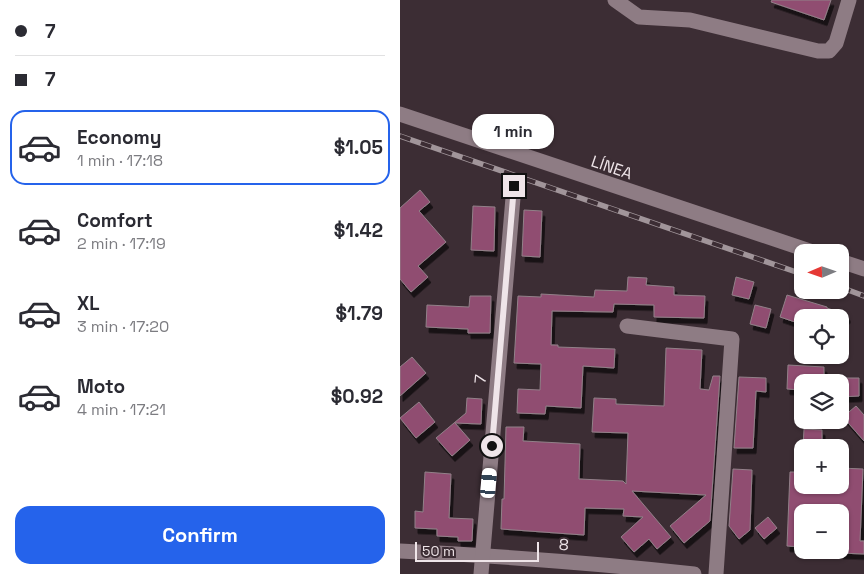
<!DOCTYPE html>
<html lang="en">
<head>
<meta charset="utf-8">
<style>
	body { margin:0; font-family:"Space Grotesk",sans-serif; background:#f7f7f7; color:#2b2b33; height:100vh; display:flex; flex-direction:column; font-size:19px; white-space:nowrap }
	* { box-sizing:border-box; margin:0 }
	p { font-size:16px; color:#7c7c81 }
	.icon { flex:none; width:28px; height:28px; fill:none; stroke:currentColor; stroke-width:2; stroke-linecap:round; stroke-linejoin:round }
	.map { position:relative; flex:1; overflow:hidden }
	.sheet { display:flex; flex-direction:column; background:#fff; width:400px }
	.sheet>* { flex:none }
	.top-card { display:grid; align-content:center; height:110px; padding:0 15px; background:#fff }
	.needle { width:32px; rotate:268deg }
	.tools { position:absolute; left:394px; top:244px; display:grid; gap:10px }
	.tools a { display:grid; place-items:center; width:55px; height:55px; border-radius:10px; background:#fff; box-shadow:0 1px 4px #0004; font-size:25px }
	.scale { position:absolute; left:15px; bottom:12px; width:124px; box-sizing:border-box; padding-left:5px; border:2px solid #efe5e9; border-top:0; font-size:14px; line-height:18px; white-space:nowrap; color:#efe5e9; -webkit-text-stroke:4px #3c2d34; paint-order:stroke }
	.end { position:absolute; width:22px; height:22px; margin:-11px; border:6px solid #efe5e9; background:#111; box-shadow:0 0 0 2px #111 }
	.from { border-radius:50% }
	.bubble { position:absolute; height:35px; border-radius:15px; background:#fff; box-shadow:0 1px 4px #0004; font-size:16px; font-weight:700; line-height:35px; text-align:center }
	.car { position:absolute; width:15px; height:30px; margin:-15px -8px; border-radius:6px; box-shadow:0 0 4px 1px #0007; background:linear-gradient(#fff 24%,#345 0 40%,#fff 0 76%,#345 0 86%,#fff 0) }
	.top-card b { display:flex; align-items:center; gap:18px; height:48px; font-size:19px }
	.top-card b+b { border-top:1px solid #e1e1e2 }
	.top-card i { width:12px; height:12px; background:#2b2b33 }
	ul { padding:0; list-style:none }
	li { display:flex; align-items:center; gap:15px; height:75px; margin:0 10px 8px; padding:0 5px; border:2px solid transparent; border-radius:15px }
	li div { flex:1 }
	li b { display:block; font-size:19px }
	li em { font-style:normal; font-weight:700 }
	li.selected { border-color:#2563eb }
	li>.icon { width:45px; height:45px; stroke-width:1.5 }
	.action { display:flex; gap:10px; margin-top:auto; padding:10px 15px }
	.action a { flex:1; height:58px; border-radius:15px; background:#2563eb; color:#fff; font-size:20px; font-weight:700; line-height:58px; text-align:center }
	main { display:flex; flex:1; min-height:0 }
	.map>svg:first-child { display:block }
	.building { fill:#904d71; stroke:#928189; filter:url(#shadow) }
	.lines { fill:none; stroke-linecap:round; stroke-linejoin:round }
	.minor { stroke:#8e7c84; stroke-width:15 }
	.rail-casing { stroke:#a1959a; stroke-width:5.5 }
	.rail { stroke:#3c2d34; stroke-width:4; stroke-dasharray:11; stroke-linecap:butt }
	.route { stroke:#efe5e9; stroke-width:6 }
	.labels { text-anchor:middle; stroke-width:4; stroke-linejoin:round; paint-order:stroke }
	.street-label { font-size:16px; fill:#efe5e9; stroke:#3c2d34 }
</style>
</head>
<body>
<main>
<section class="sheet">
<div class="top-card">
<b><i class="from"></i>7</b>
<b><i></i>7</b>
</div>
<ul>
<li class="selected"><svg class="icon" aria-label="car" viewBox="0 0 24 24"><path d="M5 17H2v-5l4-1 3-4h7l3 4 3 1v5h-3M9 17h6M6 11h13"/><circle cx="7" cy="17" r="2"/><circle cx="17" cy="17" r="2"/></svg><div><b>Economy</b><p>1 min · 17:18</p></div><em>$1.05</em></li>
<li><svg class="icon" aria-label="car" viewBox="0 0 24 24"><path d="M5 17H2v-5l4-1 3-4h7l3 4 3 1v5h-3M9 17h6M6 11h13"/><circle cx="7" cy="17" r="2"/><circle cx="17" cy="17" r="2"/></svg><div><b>Comfort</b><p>2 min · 17:19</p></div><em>$1.42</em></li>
<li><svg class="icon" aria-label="car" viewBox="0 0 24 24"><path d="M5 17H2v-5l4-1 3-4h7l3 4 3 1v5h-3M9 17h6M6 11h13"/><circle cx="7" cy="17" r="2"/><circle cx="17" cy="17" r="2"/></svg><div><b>XL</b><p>3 min · 17:20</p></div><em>$1.79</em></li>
<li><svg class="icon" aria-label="car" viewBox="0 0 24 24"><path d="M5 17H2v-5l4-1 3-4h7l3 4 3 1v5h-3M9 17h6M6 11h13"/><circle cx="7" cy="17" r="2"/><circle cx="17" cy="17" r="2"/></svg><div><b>Moto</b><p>4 min · 17:21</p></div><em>$0.92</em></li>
</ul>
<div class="action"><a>Confirm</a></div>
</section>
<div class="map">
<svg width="464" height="574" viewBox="0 0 464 574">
	<defs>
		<filter id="shadow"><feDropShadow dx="3" dy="5.5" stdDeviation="0" flood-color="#0009"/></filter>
	</defs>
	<rect width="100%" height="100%" fill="#3c2d34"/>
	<g class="building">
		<polygon points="372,0 431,0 424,20 371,2"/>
		<polygon points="20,190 30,202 19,211 46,242 18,266 28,277 11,292 0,279 0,208"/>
		<polygon points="73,206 95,207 94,251 71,250"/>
		<polygon points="124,210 142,211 140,257 122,256"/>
		<polygon points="228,277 247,278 246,285 274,287 274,295 305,296 304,318 254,317 254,305 214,304 213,312 152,311 151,345 158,345 158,347 215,349 214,368 183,366 181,408 146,406 145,414 117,413 118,389 140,390 141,364 114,363 118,296 141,297 141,294 194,297 195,290 227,291"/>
		<polygon points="336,277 354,282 349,299 332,295"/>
		<polygon points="387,295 427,307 427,308 447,315 447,318 399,318 398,323 380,317"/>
		<polygon points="70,296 91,296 90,333 68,333 68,329 26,327 27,305 69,307"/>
		<polygon points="355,305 371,309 366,328 350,324"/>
		<polygon points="266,348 302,350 300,389 309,390 313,376 320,376 310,521 284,543 270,526 306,495 232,491 271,537 257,549 249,539 234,552 221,537 243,517 223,516 224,509 185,508 184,535 101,529 102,499 104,499 106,427 124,427 123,441 180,444 179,479 223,481 226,484 228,433 192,432 194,398 216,399 216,404 264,406"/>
		<polygon points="12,357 26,373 0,396 0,367"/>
		<polygon points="388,365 424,367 424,382 402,382 402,390 387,389"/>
		<polygon points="339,377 366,378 366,392 356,391 353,448 334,448"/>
		<polygon points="440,378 459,378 459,396 440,397"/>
		<polygon points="67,398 82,399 81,424 55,423 70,440 52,456 36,438 66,413"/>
		<polygon points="19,402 35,422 16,438 0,418"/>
		<polygon points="456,406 464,415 464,441 443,417"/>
		<polygon points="404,429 422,430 422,448 403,448"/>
		<polygon points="440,468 463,469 460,541 464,541 464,554 440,553 440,512 402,512 402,547 387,546 390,472 402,472 402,485 440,485"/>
		<polygon points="333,469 352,470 350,530 339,539 329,526"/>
		<polygon points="25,472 51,474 49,518 73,519 72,541 58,541 58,537 37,536 37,529 15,528 15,511 23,512"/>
		<polygon points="368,517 377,528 364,539 355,528"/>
	</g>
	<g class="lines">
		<g class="minor">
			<polyline points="215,0 239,17 290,20 418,51 429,51 436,43 449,0"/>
			<polyline points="0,114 413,252"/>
			<polyline points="440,261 464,269"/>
			<polyline points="227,326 332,339 316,574"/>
			<path d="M0,551C98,556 196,563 294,574"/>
			<polyline points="81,574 114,186"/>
		</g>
		<g class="rail-casing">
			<g id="rail">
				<polyline points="0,136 402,274"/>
				<polyline points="440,287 464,296"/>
			</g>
		</g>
		<use href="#rail" class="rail"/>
	</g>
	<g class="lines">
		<polyline class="route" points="92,446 114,186"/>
	</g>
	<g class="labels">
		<g class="street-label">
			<text transform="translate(212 167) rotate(19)" y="6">LÍNEA</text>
			<text transform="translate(80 379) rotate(-85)" y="6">7</text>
			<text transform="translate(164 544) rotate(4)" y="6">8</text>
		</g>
	</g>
</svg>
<div class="tools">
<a><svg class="needle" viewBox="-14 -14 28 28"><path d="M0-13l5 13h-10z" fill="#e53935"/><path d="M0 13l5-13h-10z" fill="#7c7c81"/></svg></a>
<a><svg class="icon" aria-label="locate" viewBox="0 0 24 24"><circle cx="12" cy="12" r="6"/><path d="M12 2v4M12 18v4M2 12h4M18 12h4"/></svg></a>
<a><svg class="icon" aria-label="layers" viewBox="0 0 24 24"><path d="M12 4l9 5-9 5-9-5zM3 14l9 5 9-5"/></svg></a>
<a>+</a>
<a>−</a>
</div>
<div class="scale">50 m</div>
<i class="end from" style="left:92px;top:446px"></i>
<i class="end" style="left:114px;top:186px"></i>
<div class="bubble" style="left:72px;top:114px;width:82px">1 min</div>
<i class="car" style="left:89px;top:483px;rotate:5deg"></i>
</div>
</main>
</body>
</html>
